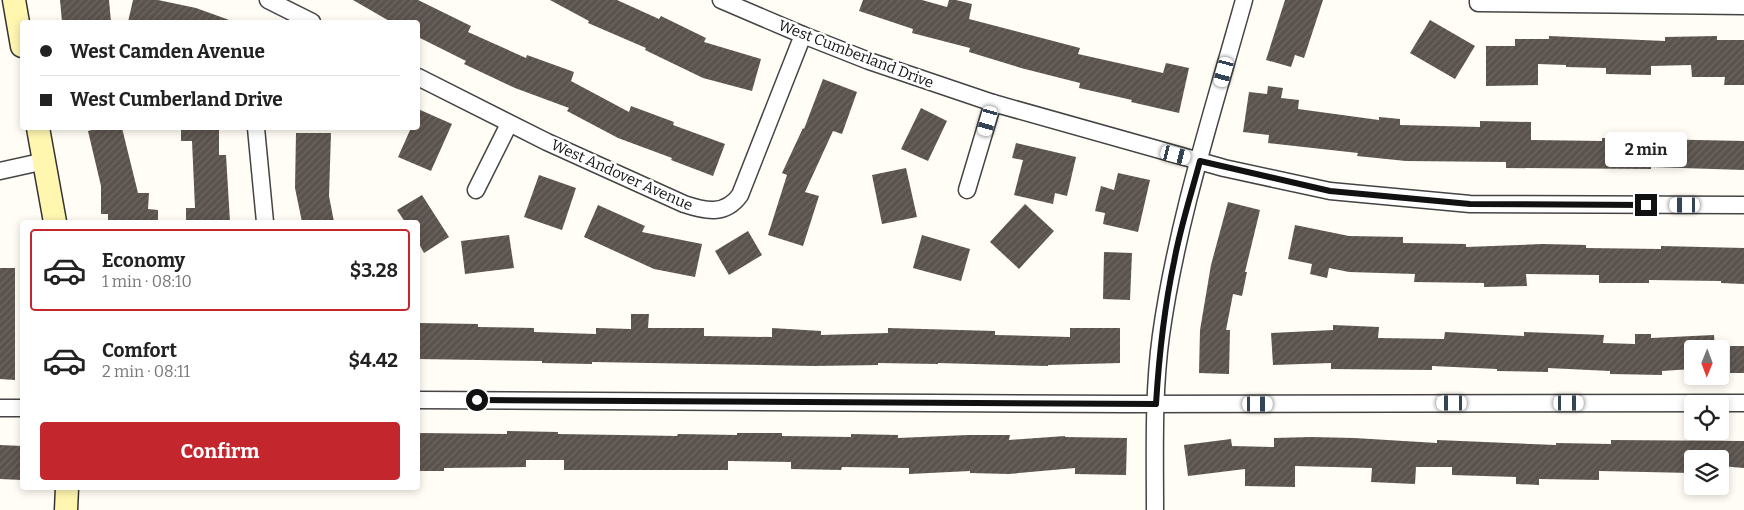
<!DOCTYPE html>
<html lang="en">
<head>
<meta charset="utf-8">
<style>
	body { margin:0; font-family:Bitter,serif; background:#f6f6f6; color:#222; height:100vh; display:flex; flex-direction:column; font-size:19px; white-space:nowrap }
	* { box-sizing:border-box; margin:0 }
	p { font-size:16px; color:#767676 }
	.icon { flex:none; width:28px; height:28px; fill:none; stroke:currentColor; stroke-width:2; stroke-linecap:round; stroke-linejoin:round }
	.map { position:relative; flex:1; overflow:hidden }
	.details { position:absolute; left:20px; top:220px; width:400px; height:270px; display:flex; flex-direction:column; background:#fff; border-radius:5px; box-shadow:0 2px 8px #0003 }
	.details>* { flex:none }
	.banner { position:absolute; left:20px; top:20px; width:400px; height:110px; border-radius:5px; box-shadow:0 2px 8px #0003; display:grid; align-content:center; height:110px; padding:0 20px; background:#fff }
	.needle { width:32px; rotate:181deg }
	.fabs { position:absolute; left:1684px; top:340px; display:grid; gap:10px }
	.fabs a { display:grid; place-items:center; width:45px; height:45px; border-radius:5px; background:#fff; box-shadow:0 2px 8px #0003; font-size:25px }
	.end { position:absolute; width:22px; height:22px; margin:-11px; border:6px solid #111; background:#fff; box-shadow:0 0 0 2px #fff }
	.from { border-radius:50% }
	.bubble { position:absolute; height:35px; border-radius:5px; background:#fff; box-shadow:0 2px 8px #0003; font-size:16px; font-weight:700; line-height:35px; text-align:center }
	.car { position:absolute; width:15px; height:30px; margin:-15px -8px; border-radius:6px; box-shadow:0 0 4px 1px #0007; background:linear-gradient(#fff 24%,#345 0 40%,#fff 0 76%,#345 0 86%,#fff 0) }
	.banner b { display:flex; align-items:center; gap:18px; height:48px; font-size:19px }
	.banner b+b { border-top:1px solid #e0e0e0 }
	.banner i { width:12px; height:12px; background:#222 }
	ul { padding:9px 0 0; list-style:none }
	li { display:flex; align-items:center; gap:15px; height:82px; margin:0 10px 8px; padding:0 10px; border:2px solid transparent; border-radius:5px }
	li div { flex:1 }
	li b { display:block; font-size:19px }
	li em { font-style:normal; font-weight:700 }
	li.current { border-color:#c4262e }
	li>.icon { width:45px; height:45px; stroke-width:1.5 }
	.primary-button { display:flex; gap:10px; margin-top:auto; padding:10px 20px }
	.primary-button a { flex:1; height:58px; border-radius:5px; background:#c4262e; color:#fff; font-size:20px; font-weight:700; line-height:58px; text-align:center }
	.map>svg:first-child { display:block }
	.building { fill:url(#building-hatch) }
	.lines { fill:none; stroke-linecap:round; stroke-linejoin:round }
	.street-casing { stroke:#444; stroke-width:19 }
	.secondary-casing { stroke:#333; stroke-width:25 }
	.street { stroke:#fff; stroke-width:16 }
	.secondary { stroke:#fff6b0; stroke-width:22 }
	.route { stroke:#111; stroke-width:6 }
	.labels { text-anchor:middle; stroke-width:5; stroke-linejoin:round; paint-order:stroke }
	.street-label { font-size:15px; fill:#111; stroke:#fff }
</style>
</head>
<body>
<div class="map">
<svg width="1744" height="510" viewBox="0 0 1744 510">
	<defs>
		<pattern id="building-hatch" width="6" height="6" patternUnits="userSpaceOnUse" patternTransform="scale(1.25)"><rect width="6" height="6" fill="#5a524d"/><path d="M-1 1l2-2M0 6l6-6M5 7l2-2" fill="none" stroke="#6d6662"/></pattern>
	</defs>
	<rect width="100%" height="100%" fill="#fffdf5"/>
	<g class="building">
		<polygon points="60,0 109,0 111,22 62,22"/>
		<polygon points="133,0 158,0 196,8 232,21 232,22 128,22"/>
		<polygon points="353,0 418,0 471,26 468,32 526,58 527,55 574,72 571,81 629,112 631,106 674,122 673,125 725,144 713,176 671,160 672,158 618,138 567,111 569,108 515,88 464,64 466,61 418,37 418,22 391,22"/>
		<polygon points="550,0 617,0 659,19 661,16 706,38 704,42 761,59 752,91 703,78 645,50 646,48 588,23 589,21"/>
		<polygon points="863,0 922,0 947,7 949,0 956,0 972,4 969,19 1080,48 1078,54 1163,73 1166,63 1189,68 1179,113 1131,102 1132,100 1079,88 1080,83 1021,68 969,52 970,48 912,33 913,29 859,11"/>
		<polygon points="1285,0 1323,0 1304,58 1295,55 1291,67 1266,60"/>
		<polygon points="1430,20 1475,46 1455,79 1410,53"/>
		<polygon points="1549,36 1665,41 1665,37 1717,36 1717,40 1744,40 1744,85 1724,85 1725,77 1692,77 1691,65 1651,66 1651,75 1606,74 1606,68 1566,67 1566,65 1538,64 1538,85 1486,86 1486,46 1515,46 1515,39 1549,39"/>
		<polygon points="823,79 857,92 842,134 833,131 805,192 819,196 803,246 768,235 787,175 782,173 803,128 804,129"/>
		<polygon points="1268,86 1283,88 1281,98 1299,100 1298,109 1379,120 1379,117 1400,119 1400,125 1480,127 1480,121 1531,122 1531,140 1602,141 1602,138 1744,141 1744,170 1651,167 1651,169 1506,168 1506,162 1406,161 1357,156 1358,153 1268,143 1269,135 1243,132 1249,92 1267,94"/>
		<polygon points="921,108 947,121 928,161 901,149"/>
		<polygon points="418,109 452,124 431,171 398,157 411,128 418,128"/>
		<polygon points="100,128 122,128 138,193 149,193 148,209 158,210 158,222 108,222 108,214 101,214 101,186 88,131"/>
		<polygon points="181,128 219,128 219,155 226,155 230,222 186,222 186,208 195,208 192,141 181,141"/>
		<polygon points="296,133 331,133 329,196 334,222 302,222 295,188"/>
		<polygon points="1016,143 1076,157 1067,196 1055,193 1053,204 1014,195 1023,160 1012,158"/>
		<polygon points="906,168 917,217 882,224 872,175"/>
		<polygon points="1118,173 1150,180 1138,232 1103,224 1105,213 1095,211 1101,186 1114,190"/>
		<polygon points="539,175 576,188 562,230 524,217"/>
		<polygon points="422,195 449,237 424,253 418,242 418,222 405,222 397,210"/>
		<polygon points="1228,202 1260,210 1245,272 1247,272 1242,296 1233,294 1226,330 1230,330 1229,374 1199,373 1200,330 1211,265"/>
		<polygon points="1025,204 1054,231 1019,269 990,242"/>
		<polygon points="598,205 645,226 642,232 702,244 695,277 654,269 584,237"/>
		<polygon points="1295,225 1349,236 1403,237 1403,243 1466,244 1466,247 1542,244 1586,245 1586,248 1661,249 1661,246 1744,248 1744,284 1721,283 1721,281 1649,280 1649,283 1599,283 1599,275 1526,274 1527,286 1484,287 1484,283 1414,282 1415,274 1349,272 1329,268 1327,278 1310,274 1312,264 1288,259"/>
		<polygon points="748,231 762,255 729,275 715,251"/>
		<polygon points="509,235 514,268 465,274 461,241"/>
		<polygon points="922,235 970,249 961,281 913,268"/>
		<polygon points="1104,252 1132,253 1130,300 1103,299"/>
		<polygon points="0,268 15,268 15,380 0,379"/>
		<polygon points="631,314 649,314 648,328 704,328 704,336 772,337 772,328 821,331 821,335 888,333 888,328 995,331 995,335 1070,337 1070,328 1120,328 1120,363 1048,365 1048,366 938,363 938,364 878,363 878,365 814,366 592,362 592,364 542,363 542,361 418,359 418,323 478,324 478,327 534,328 534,332 596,334 596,328 631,329"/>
		<polygon points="1333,325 1379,327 1378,338 1444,339 1445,332 1524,336 1524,332 1604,335 1603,343 1635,344 1635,334 1651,334 1651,338 1714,335 1715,349 1692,349 1692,369 1662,371 1662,375 1610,374 1610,371 1548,368 1548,372 1497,371 1497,369 1432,366 1432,370 1331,369 1331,363 1273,365 1271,333 1333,330"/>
		<rect x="1730" y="346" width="14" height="27"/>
		<polygon points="507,431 558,432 558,434 621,435 677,436 678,434 737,435 737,433 782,433 782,436 851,437 851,434 898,435 898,438 968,435 1010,435 1009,440 1065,436 1065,437 1127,438 1126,475 1075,474 1075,468 1009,474 970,473 970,471 909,474 909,468 842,467 841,470 791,469 791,462 728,461 728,470 564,470 564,460 526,460 526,467 444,468 444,471 418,471 418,433 507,434"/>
		<polygon points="1311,437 1354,438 1437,443 1437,440 1556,445 1556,443 1611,444 1611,440 1744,441 1744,468 1720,466 1720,459 1692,459 1692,473 1599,471 1599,480 1539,479 1539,485 1516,484 1516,477 1452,475 1452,467 1416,467 1415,484 1371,482 1372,468 1295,466 1295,487 1245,486 1245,469 1188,476 1184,445 1231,439 1232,446 1274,447 1274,438"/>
		<polygon points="0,445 22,446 22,480 0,479"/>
	</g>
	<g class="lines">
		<g class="street-casing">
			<g id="street">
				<polyline points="268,0 312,22"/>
				<polyline points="721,0 803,35 869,61 993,103 1224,168 1330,191 1470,204 1744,205"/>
				<polyline points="1478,0 1478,3 1744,6"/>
				<path d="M418,77L547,142L684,204C705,211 725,216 740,195L803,35"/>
				<polyline points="256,128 265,222"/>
				<polyline points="0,171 45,161"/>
				<polyline points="476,190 509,124"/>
				<polyline points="967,190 993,103"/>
				<polyline points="418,400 1126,404 1744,403"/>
				<polyline points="0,408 22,408"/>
				<path d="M1155,510C1155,452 1153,393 1161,335C1177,221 1213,111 1244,0"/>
			</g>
		</g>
		<g class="secondary-casing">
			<g id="secondary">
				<polyline points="14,0 22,46"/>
				<polyline points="38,128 55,222"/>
				<polyline points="66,510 67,488"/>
			</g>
		</g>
		<use href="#street" class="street"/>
		<use href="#secondary" class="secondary"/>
	</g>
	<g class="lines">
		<path class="route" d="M477,400L1156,404C1159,356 1164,309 1174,262C1180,228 1191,195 1200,161L1330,191L1470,204L1646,205"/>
	</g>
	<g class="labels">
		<g class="street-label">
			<text transform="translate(856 54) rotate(21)" y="5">West Cumberland Drive</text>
			<text transform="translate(622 175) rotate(24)" y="5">West Andover Avenue</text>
		</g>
	</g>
</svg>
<div class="fabs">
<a><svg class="needle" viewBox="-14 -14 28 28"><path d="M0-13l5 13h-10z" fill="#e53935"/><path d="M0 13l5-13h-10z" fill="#767676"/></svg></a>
<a><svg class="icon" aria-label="locate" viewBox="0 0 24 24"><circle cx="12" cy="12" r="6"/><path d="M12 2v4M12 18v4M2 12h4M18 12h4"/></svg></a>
<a><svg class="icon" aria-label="layers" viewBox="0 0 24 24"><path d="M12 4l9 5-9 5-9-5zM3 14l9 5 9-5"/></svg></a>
</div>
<i class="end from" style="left:477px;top:400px"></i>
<i class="end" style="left:1646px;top:205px"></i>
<div class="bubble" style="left:1605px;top:132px;width:82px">2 min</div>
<i class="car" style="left:1224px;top:72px;rotate:195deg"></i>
<i class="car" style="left:988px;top:121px;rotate:196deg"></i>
<i class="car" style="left:1176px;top:155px;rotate:104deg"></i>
<i class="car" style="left:1685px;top:205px;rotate:270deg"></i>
<i class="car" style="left:1452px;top:403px;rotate:270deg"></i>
<i class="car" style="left:1569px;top:403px;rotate:90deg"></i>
<i class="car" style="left:1258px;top:404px;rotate:90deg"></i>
<div class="banner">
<b><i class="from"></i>West Camden Avenue</b>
<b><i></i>West Cumberland Drive</b>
</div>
<section class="details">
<ul>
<li class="current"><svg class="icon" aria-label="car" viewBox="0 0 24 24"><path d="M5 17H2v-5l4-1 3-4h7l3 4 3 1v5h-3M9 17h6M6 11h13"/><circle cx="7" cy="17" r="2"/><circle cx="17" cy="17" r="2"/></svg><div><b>Economy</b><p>1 min · 08:10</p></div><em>$3.28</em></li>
<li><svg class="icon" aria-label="car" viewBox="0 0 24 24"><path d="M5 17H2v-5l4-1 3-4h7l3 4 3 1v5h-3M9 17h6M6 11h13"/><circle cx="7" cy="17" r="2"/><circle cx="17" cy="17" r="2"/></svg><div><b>Comfort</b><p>2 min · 08:11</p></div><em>$4.42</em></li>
</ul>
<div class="primary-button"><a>Confirm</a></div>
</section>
</div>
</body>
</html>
